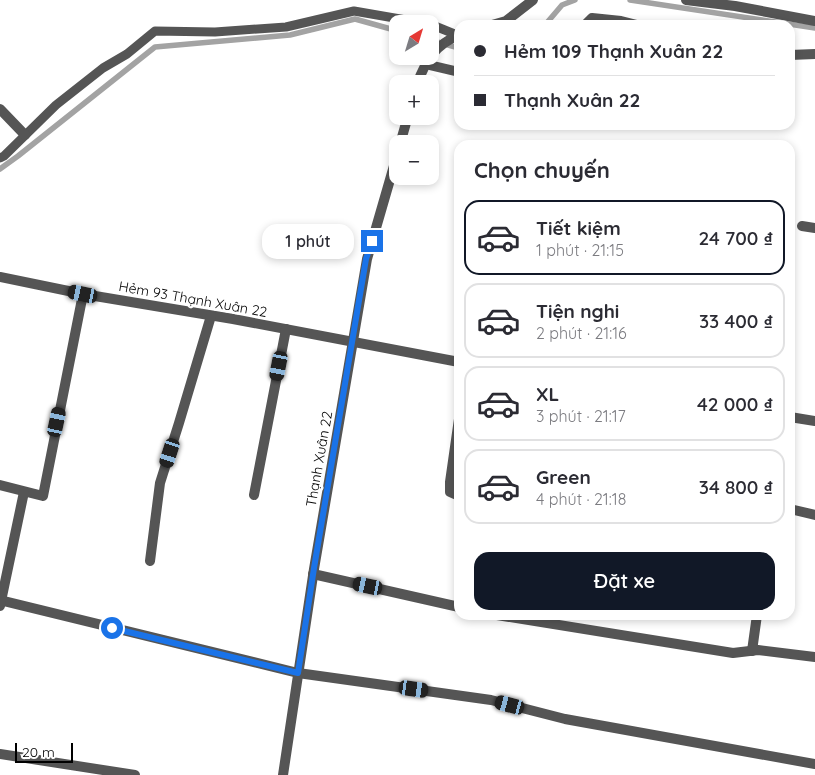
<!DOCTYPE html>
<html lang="vi">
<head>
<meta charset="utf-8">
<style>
	body { margin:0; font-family:Quicksand,sans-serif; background:#f2f2f3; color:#2b2b33; height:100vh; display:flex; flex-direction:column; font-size:19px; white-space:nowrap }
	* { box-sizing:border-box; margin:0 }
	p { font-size:16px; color:#7c7c81 }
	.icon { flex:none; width:28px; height:28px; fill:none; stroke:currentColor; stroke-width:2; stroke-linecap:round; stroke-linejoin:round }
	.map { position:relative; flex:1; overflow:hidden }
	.side { position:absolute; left:454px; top:140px; width:341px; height:480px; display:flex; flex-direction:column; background:#fff; border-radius:15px; box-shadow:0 2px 8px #0003 }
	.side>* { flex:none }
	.top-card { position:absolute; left:454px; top:20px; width:341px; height:110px; border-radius:15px; box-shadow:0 2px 8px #0003; display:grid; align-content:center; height:110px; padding:0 20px; background:#fff }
	.needle { width:32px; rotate:38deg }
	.tools { position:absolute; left:389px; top:15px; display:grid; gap:10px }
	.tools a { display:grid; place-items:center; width:50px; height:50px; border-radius:10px; background:#fff; box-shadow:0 2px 8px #0003; font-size:25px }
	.scale { position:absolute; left:15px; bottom:12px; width:58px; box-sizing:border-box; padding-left:5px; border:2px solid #000; border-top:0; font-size:14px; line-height:18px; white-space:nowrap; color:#000; -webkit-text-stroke:4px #fff; paint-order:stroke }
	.end { position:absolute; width:22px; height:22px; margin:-11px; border:6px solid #1a73e8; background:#fff; box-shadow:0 0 0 2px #fff }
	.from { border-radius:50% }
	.bubble { position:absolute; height:35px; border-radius:15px; background:#fff; box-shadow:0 2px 8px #0003; font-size:16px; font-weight:600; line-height:35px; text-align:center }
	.car { position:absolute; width:15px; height:30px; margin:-15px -8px; border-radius:6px; box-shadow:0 0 4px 1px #0007; background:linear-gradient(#222 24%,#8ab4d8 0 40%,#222 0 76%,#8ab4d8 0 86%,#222 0) }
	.top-card b { display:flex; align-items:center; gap:18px; height:48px; font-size:19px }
	.top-card b+b { border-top:1px solid #e1e1e2 }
	.top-card i { width:12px; height:12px; background:#2b2b33 }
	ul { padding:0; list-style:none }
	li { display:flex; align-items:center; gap:15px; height:75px; margin:0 10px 8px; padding:0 10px; border:2px solid #e1e1e2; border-radius:15px }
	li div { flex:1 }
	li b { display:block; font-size:19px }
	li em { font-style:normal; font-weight:600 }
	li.active { border-color:#111827 }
	li>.icon { width:45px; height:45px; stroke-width:1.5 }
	h2 { padding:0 20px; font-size:22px; line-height:60px }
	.primary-button { display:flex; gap:10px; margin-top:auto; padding:10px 20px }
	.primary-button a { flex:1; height:58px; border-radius:15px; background:#111827; color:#fff; font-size:20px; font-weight:600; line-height:58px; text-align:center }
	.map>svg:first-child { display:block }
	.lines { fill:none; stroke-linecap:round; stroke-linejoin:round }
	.stream { stroke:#a3a3a3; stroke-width:5.5 }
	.lane { stroke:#555; stroke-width:9 }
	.street { stroke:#555; stroke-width:10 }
	.route { stroke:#1a73e8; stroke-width:6 }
	.labels { text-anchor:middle; stroke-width:5; stroke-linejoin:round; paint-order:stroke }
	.street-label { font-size:14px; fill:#000; stroke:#fff }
</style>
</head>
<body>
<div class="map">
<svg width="815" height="775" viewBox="0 0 815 775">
	<rect width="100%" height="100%" fill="#fff"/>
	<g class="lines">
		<g class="stream">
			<polyline points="630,0 815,28"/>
			<polyline points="545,25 562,5 575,0"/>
			<polyline points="430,40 459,48"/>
			<polyline points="0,169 18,156 155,47 290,35 355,19 398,31"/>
		</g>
		<g class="lane">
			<polyline points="430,24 457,35"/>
			<polyline points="0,158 4,156 56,105 103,68 127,54 155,31 215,32 286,27 354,11 429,24"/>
		</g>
		<g class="street">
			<polyline points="686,0 735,6 815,21"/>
			<polyline points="492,25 506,21 533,0"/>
			<polyline points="585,25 592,18 621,21 637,25"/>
			<polyline points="790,55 815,54"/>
			<polyline points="425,64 459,72"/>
			<path d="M417,84C426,60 435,45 459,35"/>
			<polyline points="0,109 25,135"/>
			<polyline points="400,144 408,116"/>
			<polyline points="802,226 815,228"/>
			<polyline points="0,277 83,294 233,319 459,362"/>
			<polyline points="790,417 815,421"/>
			<polyline points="459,419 450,482 450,492 459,496"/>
			<polyline points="0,485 43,496 83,294"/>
			<polyline points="254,495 286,329"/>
			<polyline points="790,509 815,515"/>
			<polyline points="150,561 160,483 179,423 211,316"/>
			<polyline points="313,574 459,607"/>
			<polyline points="0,600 298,673 491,700 565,719 815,764"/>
			<polyline points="0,606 24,492"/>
			<polyline points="497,615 733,653 758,650 815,657"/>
			<polyline points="752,651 757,615"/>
			<polyline points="0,754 135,775"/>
			<polyline points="283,775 314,569 367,259 398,152"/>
		</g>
	</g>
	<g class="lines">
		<polyline class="route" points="112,628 298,673 314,568 366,259 372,241"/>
	</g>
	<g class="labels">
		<g class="street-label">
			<text transform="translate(193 299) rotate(10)" y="5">Hẻm 93 Thạnh Xuân 22</text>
			<text transform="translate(319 459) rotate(-80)" y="5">Thạnh Xuân 22</text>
		</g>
	</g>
</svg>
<div class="tools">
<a><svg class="needle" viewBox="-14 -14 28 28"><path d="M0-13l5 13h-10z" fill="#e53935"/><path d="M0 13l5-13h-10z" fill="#7c7c81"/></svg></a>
<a>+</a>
<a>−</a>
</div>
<div class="scale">20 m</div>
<i class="end from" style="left:112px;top:628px"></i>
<i class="end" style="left:372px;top:241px"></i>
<div class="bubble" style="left:262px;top:224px;width:92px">1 phút</div>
<i class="car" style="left:83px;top:294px;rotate:282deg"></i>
<i class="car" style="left:279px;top:366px;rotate:191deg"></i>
<i class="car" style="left:57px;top:422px;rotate:12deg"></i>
<i class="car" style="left:170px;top:453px;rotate:198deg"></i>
<i class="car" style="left:368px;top:586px;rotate:282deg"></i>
<i class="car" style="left:414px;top:689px;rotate:98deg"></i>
<i class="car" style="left:510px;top:705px;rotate:285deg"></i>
<div class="top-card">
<b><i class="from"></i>Hẻm 109 Thạnh Xuân 22</b>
<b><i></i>Thạnh Xuân 22</b>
</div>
<section class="side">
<h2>Chọn chuyến</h2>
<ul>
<li class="active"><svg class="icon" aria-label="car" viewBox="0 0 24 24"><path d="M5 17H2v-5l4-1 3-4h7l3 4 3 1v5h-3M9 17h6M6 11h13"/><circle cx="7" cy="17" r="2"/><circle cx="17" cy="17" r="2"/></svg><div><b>Tiết kiệm</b><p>1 phút · 21:15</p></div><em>24 700 ₫</em></li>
<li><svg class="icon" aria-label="car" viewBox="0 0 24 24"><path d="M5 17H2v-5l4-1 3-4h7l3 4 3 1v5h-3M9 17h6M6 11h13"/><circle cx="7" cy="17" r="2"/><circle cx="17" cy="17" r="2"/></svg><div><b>Tiện nghi</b><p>2 phút · 21:16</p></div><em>33 400 ₫</em></li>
<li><svg class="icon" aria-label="car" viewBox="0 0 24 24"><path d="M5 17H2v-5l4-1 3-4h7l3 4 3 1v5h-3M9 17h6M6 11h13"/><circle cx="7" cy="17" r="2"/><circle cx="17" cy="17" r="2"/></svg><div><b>XL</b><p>3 phút · 21:17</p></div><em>42 000 ₫</em></li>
<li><svg class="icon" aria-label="car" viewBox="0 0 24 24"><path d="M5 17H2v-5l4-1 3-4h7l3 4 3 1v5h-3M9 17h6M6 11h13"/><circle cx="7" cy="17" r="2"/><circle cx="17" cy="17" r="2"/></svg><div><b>Green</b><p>4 phút · 21:18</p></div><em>34 800 ₫</em></li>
</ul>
<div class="primary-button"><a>Đặt xe</a></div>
</section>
</div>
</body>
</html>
